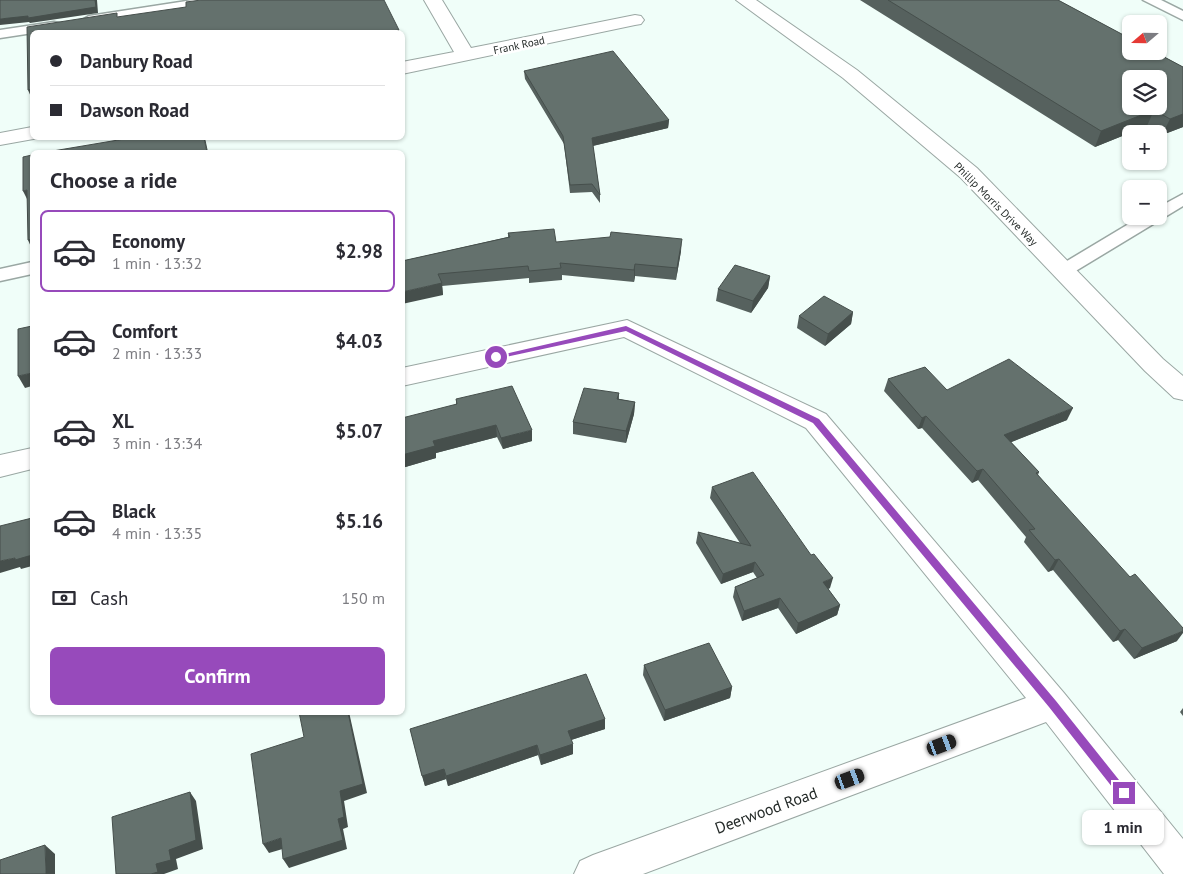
<!DOCTYPE html>
<html lang="en">
<head>
<meta charset="utf-8">
<style>
	body { margin:0; font-family:"PT Sans",sans-serif; background:#f7f7f7; color:#2b2b33; height:100vh; display:flex; flex-direction:column; font-size:19px; white-space:nowrap }
	* { box-sizing:border-box; margin:0 }
	p { font-size:16px; color:#7c7c81 }
	.icon { flex:none; width:28px; height:28px; fill:none; stroke:currentColor; stroke-width:2; stroke-linecap:round; stroke-linejoin:round }
	.map { position:relative; flex:1; overflow:hidden }
	.drawer { position:absolute; left:30px; top:150px; width:375px; height:565px; display:flex; flex-direction:column; background:#fff; border-radius:8px; box-shadow:0 1px 4px #0004 }
	.drawer>* { flex:none }
	.guide { position:absolute; left:30px; top:30px; width:375px; height:110px; border-radius:8px; box-shadow:0 1px 4px #0004; display:grid; align-content:center; height:110px; padding:0 20px; background:#fff }
	.needle { width:32px; rotate:250deg }
	.controls { position:absolute; left:1122px; top:15px; display:grid; gap:10px }
	.controls a { display:grid; place-items:center; width:45px; height:45px; border-radius:8px; background:#fff; box-shadow:0 1px 4px #0004; font-size:25px }
	.end { position:absolute; width:22px; height:22px; margin:-11px; border:6px solid #974abb; background:#fff; box-shadow:0 0 0 2px #fff }
	.from { border-radius:50% }
	.bubble { position:absolute; height:35px; border-radius:8px; background:#fff; box-shadow:0 1px 4px #0004; font-size:16px; font-weight:700; line-height:35px; text-align:center }
	.car { position:absolute; width:15px; height:30px; margin:-15px -8px; border-radius:6px; box-shadow:0 0 4px 1px #0007; background:linear-gradient(#222 24%,#8ab4d8 0 40%,#222 0 76%,#8ab4d8 0 86%,#222 0) }
	.guide b { display:flex; align-items:center; gap:18px; height:48px; font-size:19px }
	.guide b+b { border-top:1px solid #e1e1e2 }
	.guide i { width:12px; height:12px; background:#2b2b33 }
	ul { padding:0; list-style:none }
	li { display:flex; align-items:center; gap:15px; height:82px; margin:0 10px 8px; padding:0 10px; border:2px solid transparent; border-radius:8px }
	li div { flex:1 }
	li b { display:block; font-size:19px }
	li em { font-style:normal; font-weight:700 }
	li.selected { border-color:#974abb }
	li>.icon { width:45px; height:45px; stroke-width:1.5 }
	h2 { padding:0 20px; font-size:22px; line-height:60px }
	.pay { display:flex; align-items:center; gap:12px; height:55px; padding:0 20px; font-size:19px }
	.pay p { margin-inline-start:auto }
	.primary-button { display:flex; gap:10px; margin-top:auto; padding:10px 20px }
	.primary-button a { flex:1; height:58px; border-radius:8px; background:#974abb; color:#fff; font-size:20px; font-weight:700; line-height:58px; text-align:center }
	.map>svg:first-child { display:block }
	.lines { fill:none; stroke-linecap:round; stroke-linejoin:round }
	.service-casing { stroke:#9aa7a3; stroke-width:3 }
	.minor-casing { stroke:#9aa7a3; stroke-width:2 }
	.service { fill:#fff; fill-rule:evenodd }
	.minor { fill:#fff; fill-rule:evenodd }
	.wall { fill:#56615e }
	.shaded-wall { fill:#464f4c }
	.building { fill:#64716d; stroke:#464f4c; fill-rule:evenodd }
	.route { fill:#974abb }
	.labels { text-anchor:middle; stroke-width:5; stroke-linejoin:round; paint-order:stroke }
	.far-street-label { font-size:11px; fill:#252b29; stroke:#fff }
	.near-street-label { font-size:16px; fill:#252b29; stroke:#fff }
</style>
</head>
<body>
<div class="map">
<svg width="1183" height="874" viewBox="0 0 1183 874">
	<rect width="100%" height="100%" fill="#f0fef9"/>
	<g class="lines">
		<g class="service-casing">
			<g id="service">
				<polygon points="193,0 226,0 219,4 89,24 82,20 89,16"/>
				<polygon points="1143,0 1161,0 1183,11 1183,20"/>
				<polygon points="54,22 59,23 61,26 59,29 0,38 0,30"/>
				<polygon points="1183,194 1183,206 1069,275 1057,275 1054,271 1057,267 1142,216 1159,216 1159,207"/>
				<polygon points="32,262 32,274 0,281 0,269"/>
			</g>
		</g>
		<g class="minor-casing">
			<g id="minor">
				<polygon points="424,0 442,0 471,48 635,15 641,16 644,20 641,24 635,25 402,74 402,62 454,52"/>
				<polygon points="736,0 756,0 857,70 977,168 1163,359 1183,376 1183,400 1174,398 1145,371 961,178 843,78"/>
				<polygon points="32,127 32,138 39,138 0,145 0,133"/>
				<polygon points="627,320 826,414 1064,693 1183,839 1183,874 1164,874 1046,722 643,874 574,874 580,861 593,855 1026,698 806,428 624,337 402,386 402,368"/>
				<polygon points="32,448 32,469 0,477 0,455"/>
			</g>
		</g>
		<use href="#service" class="service"/>
		<use href="#minor" class="minor"/>
	</g>
	<g class="wall">
		<polygon points="860,0 1058,0 1183,67 1183,127 1162,135 1147,126 1095,147"/>
		<polygon points="524,71 669,120 668,128 593,146 600,195 600,203 592,192 570,193 564,144 525,79"/>
		<polygon points="508,233 556,242 681,251 676,280 635,276 634,282 562,275 562,280 529,283 529,278 442,286 443,295 402,261 508,237"/>
		<polygon points="770,276 768,288 751,313 716,301 718,289"/>
		<polygon points="853,312 851,324 825,346 797,328 799,316"/>
		<polygon points="888,379 947,390 1067,420 1011,442 1039,472 1038,475 1177,641 1134,659 1118,640 1113,642 1053,570 1048,572 1024,542 1026,537 978,480 972,483 922,428 918,429 884,391"/>
		<polygon points="619,393 619,399 635,402 634,414 626,443 573,434 573,422"/>
		<polygon points="456,399 532,441 503,449 497,437 436,453 436,458 402,468 456,404"/>
		<polygon points="712,487 830,588 828,589 840,605 837,615 796,634 778,608 742,621 733,597 735,587 757,578 753,572 721,584 696,543 698,532 740,543 710,498"/>
		<polygon points="644,665 732,687 730,698 664,721 643,675"/>
		<polygon points="1183,708 1183,716 1180,712"/>
		<polygon points="605,719 605,729 571,740 573,754 541,765 538,755 448,786 446,779 425,786 410,729"/>
	</g>
	<g class="shaded-wall">
		<polygon points="95,0 97,0 98,13 30,23 29,22 0,25 0,19"/>
		<polygon points="399,30 399,32 381,32"/>
		<polygon points="32,89 32,99 28,90"/>
		<polygon points="1154,110 1147,126 1095,147 1101,131"/>
		<polygon points="1183,114 1183,127 1162,135 1170,119"/>
		<polygon points="669,120 668,128 592,146 592,138"/>
		<polygon points="204,138 205,138 208,152 207,152"/>
		<polygon points="27,190 28,201 23,191"/>
		<polygon points="32,239 32,249 28,240"/>
		<polygon points="682,239 681,251 676,280 677,268"/>
		<polygon points="635,264 635,276 634,282 634,270"/>
		<polygon points="770,276 768,288 751,313 753,301"/>
		<polygon points="442,283 443,295 402,304 402,292"/>
		<polygon points="853,312 851,324 825,346 828,334"/>
		<polygon points="32,373 32,386 25,388 18,376"/>
		<polygon points="635,402 634,414 626,443 626,431"/>
		<polygon points="1073,408 1067,420 999,447 1004,435"/>
		<polygon points="926,416 922,428 918,429 922,418"/>
		<polygon points="496,425 497,437 436,453 436,458 402,468 402,455 433,441"/>
		<polygon points="532,430 532,441 503,449 501,438"/>
		<polygon points="983,469 978,480 972,483 977,471"/>
		<polygon points="32,555 32,566 21,569 20,567 0,573 0,561 15,558"/>
		<polygon points="1059,559 1053,570 1048,572 1055,560"/>
		<polygon points="755,562 753,572 721,584 723,574"/>
		<polygon points="833,578 830,588 820,592 823,582"/>
		<polygon points="780,598 778,608 742,621 744,611"/>
		<polygon points="840,605 837,615 796,634 798,623"/>
		<polygon points="1125,629 1118,640 1113,642 1120,631"/>
		<polygon points="1183,631 1183,633 1177,641 1134,659 1142,648"/>
		<polygon points="732,687 730,698 664,721 665,710"/>
		<polygon points="348,712 349,712 367,793 344,801 348,827 343,829 347,849 289,868 283,859 338,819 340,791"/>
		<polygon points="605,719 605,729 568,741 568,731"/>
		<polygon points="573,744 573,754 541,765 540,755"/>
		<polygon points="537,745 538,755 448,786 446,776"/>
		<polygon points="444,769 446,779 425,786 422,776"/>
		<polygon points="190,792 196,801 203,849 176,859 178,869 164,874 151,874 156,864"/>
		<polygon points="281,838 286,848 269,853 263,844"/>
		<polygon points="45,845 55,854 55,874 46,874"/>
	</g>
	<g class="building">
		<polygon points="0,0 95,0 96,7 28,18 28,16 0,19"/>
		<polygon points="201,0 384,0 399,30 381,32 32,32 32,89 28,90 27,27 117,13 117,17 186,7 186,2"/>
		<path d="M888,0H1058L1131,39V51H1153L1183,67V114L1170,119L1154,110L1101,131ZM1131,79H1159V106H1131Z"/>
		<polygon points="613,51 669,120 592,138 600,195 592,184 570,185 563,136 524,71"/>
		<polygon points="130,138 204,138 207,152 47,152"/>
		<polygon points="32,155 32,239 28,240 27,190 23,191 23,157"/>
		<polygon points="554,229 556,242 610,237 611,232 682,239 677,268 635,264 634,270 560,263 561,268 529,271 528,266 438,274 442,283 402,292 402,261 510,237 508,233"/>
		<polygon points="735,265 770,276 753,301 718,289"/>
		<polygon points="824,296 853,312 828,334 799,316"/>
		<polygon points="32,326 32,373 18,376 18,329"/>
		<polygon points="1009,359 1073,408 1004,435 1039,472 1036,473 1130,577 1135,574 1183,628 1183,631 1142,648 1125,629 1120,631 1059,559 1055,560 1029,530 1035,529 983,469 977,471 926,416 922,418 888,379 925,367 947,390"/>
		<polygon points="512,386 532,430 501,438 496,425 433,441 435,446 402,455 402,418 457,404 456,399"/>
		<polygon points="584,388 619,393 617,399 635,402 626,431 573,422"/>
		<polygon points="753,472 811,555 814,554 833,578 823,582 840,605 798,623 780,598 744,611 735,587 764,575 755,562 723,574 698,532 751,546 712,487"/>
		<polygon points="32,518 32,555 15,560 15,558 0,561 0,526"/>
		<polygon points="709,643 732,687 665,710 644,665"/>
		<polygon points="586,674 605,719 568,731 573,744 540,755 537,745 446,776 444,769 422,776 410,729"/>
		<polygon points="299,712 348,712 363,784 340,791 344,817 338,819 343,840 283,859 281,838 263,844 251,754 304,737"/>
		<polygon points="190,792 196,840 169,850 171,860 156,864 158,872 151,874 116,874 112,817"/>
		<polygon points="45,845 46,874 0,874 0,860"/>
	</g>
	<polygon class="route" points="626,326 819,419 1056,701 1127,790 1127,797 1120,797 1049,707 813,423 626,331 496,359 492,357"/>
	<g class="labels">
		<g class="far-street-label">
			<text transform="translate(519 45) rotate(-12)" y="4">Frank Road</text>
			<text transform="translate(996 204) rotate(45)" y="4">Phillip Morris Drive Way</text>
		</g>
		<g class="near-street-label">
			<text transform="translate(766 810) rotate(-20)" y="6">Deerwood Road</text>
		</g>
	</g>
</svg>
<div class="controls">
<a><svg class="needle" viewBox="-14 -14 28 28"><path d="M0-13l5 13h-10z" fill="#e53935"/><path d="M0 13l5-13h-10z" fill="#7c7c81"/></svg></a>
<a><svg class="icon" aria-label="layers" viewBox="0 0 24 24"><path d="M12 4l9 5-9 5-9-5zM3 14l9 5 9-5"/></svg></a>
<a>+</a>
<a>−</a>
</div>
<i class="end from" style="left:496px;top:357px"></i>
<i class="end" style="left:1124px;top:793px"></i>
<div class="bubble" style="left:1082px;top:810px;width:82px">1 min</div>
<i class="car" style="left:942px;top:745px;rotate:69deg"></i>
<i class="car" style="left:850px;top:779px;rotate:70deg"></i>
<div class="guide">
<b><i class="from"></i>Danbury Road</b>
<b><i></i>Dawson Road</b>
</div>
<section class="drawer">
<h2>Choose a ride</h2>
<ul>
<li class="selected"><svg class="icon" aria-label="car" viewBox="0 0 24 24"><path d="M5 17H2v-5l4-1 3-4h7l3 4 3 1v5h-3M9 17h6M6 11h13"/><circle cx="7" cy="17" r="2"/><circle cx="17" cy="17" r="2"/></svg><div><b>Economy</b><p>1 min · 13:32</p></div><em>$2.98</em></li>
<li><svg class="icon" aria-label="car" viewBox="0 0 24 24"><path d="M5 17H2v-5l4-1 3-4h7l3 4 3 1v5h-3M9 17h6M6 11h13"/><circle cx="7" cy="17" r="2"/><circle cx="17" cy="17" r="2"/></svg><div><b>Comfort</b><p>2 min · 13:33</p></div><em>$4.03</em></li>
<li><svg class="icon" aria-label="car" viewBox="0 0 24 24"><path d="M5 17H2v-5l4-1 3-4h7l3 4 3 1v5h-3M9 17h6M6 11h13"/><circle cx="7" cy="17" r="2"/><circle cx="17" cy="17" r="2"/></svg><div><b>XL</b><p>3 min · 13:34</p></div><em>$5.07</em></li>
<li><svg class="icon" aria-label="car" viewBox="0 0 24 24"><path d="M5 17H2v-5l4-1 3-4h7l3 4 3 1v5h-3M9 17h6M6 11h13"/><circle cx="7" cy="17" r="2"/><circle cx="17" cy="17" r="2"/></svg><div><b>Black</b><p>4 min · 13:35</p></div><em>$5.16</em></li>
</ul>
<div class="pay"><svg class="icon" aria-label="cash" viewBox="0 0 24 24"><path d="M3 7h18v10H3z"/><circle cx="12" cy="12" r="2"/></svg>Cash<p>150 m</p></div>
<div class="primary-button"><a>Confirm</a></div>
</section>
</div>
</body>
</html>
